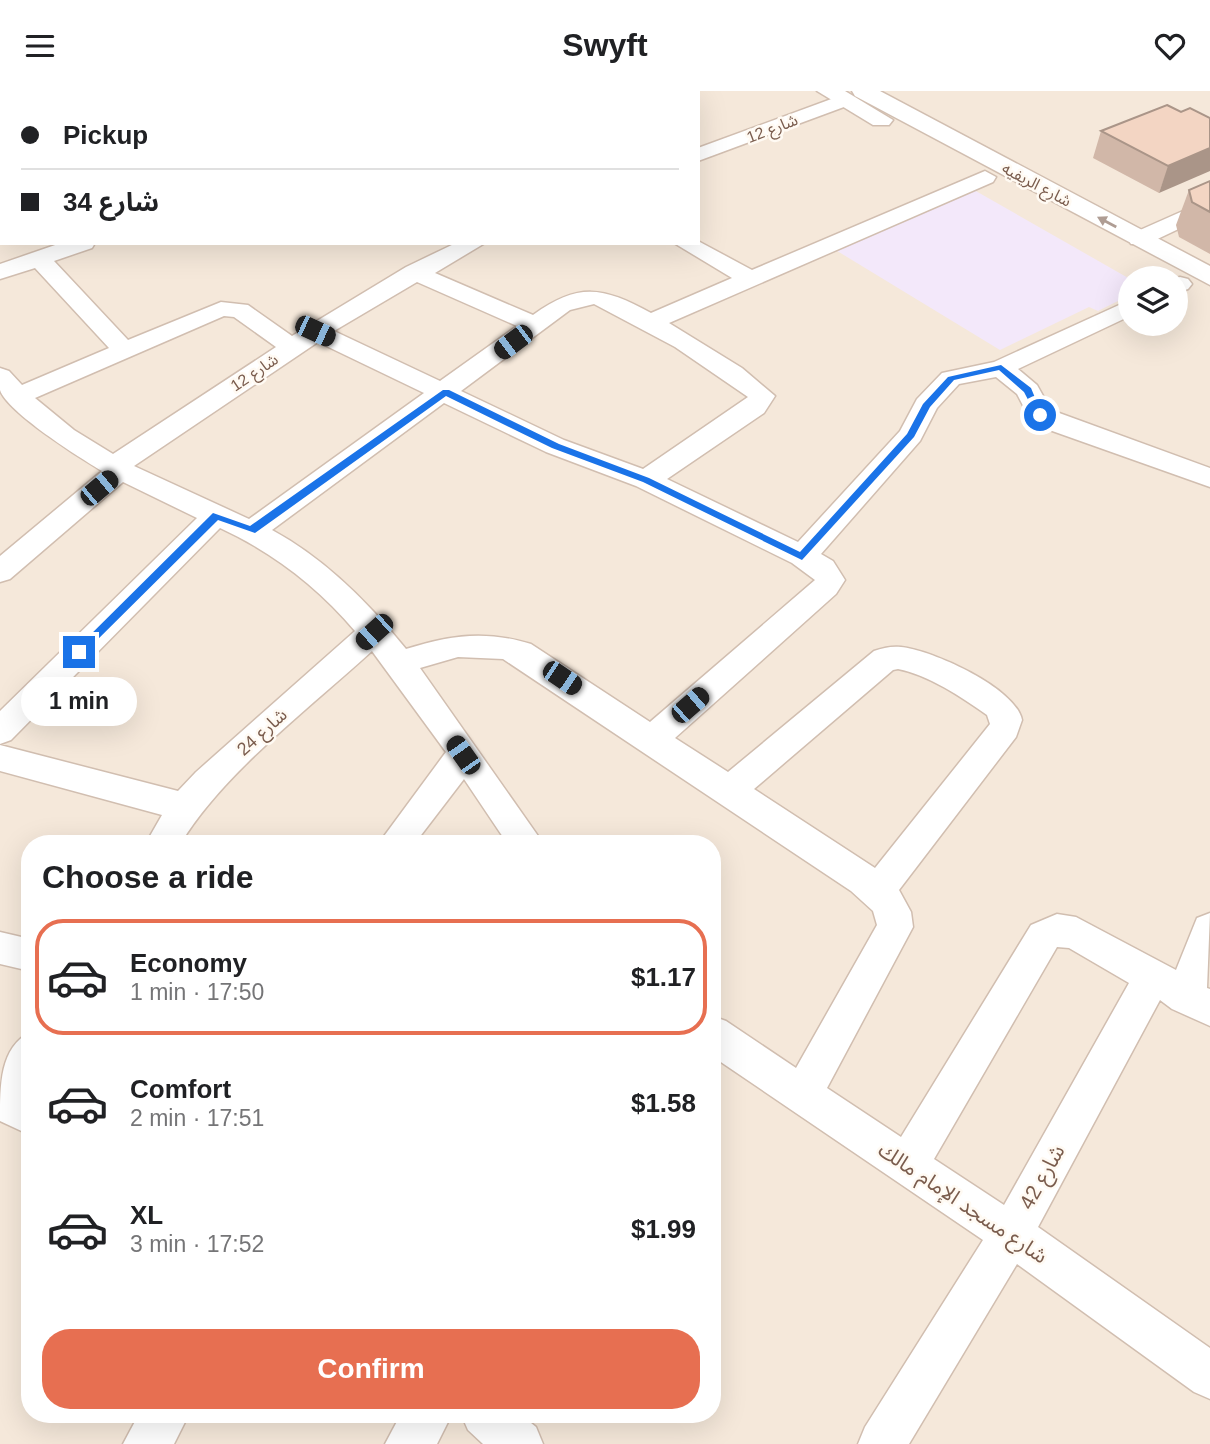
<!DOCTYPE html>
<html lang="en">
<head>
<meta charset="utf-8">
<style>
	body { margin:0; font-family:Arial,"Noto Sans Arabic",sans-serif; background:#f2f2f2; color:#202124; height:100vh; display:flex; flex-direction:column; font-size:26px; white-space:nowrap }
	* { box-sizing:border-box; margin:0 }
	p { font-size:23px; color:#757577 }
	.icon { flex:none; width:38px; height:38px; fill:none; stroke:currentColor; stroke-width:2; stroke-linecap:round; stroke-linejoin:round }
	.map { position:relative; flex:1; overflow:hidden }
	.drawer { position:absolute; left:21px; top:744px; width:700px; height:588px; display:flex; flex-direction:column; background:#fff; border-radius:28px; box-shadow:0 7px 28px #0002 }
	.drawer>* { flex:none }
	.banner { position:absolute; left:0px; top:0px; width:700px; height:154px; box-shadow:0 7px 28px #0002; display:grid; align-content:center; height:154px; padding:0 21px; background:#fff }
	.controls { position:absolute; left:1118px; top:175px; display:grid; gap:14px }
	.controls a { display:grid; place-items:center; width:70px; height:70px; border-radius:50%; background:#fff; box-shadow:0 7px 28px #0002; font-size:35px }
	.end { position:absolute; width:32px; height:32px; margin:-16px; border:9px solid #1a73e8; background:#fff; box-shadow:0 0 0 4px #fff }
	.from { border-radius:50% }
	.bubble { position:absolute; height:49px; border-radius:24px; background:#fff; box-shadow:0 7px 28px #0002; font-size:23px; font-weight:800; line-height:49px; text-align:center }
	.car { position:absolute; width:21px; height:42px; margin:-21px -10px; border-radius:9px; box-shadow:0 0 5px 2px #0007; background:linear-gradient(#222 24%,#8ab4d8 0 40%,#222 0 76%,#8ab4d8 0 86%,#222 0) }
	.banner b { display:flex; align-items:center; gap:24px; height:66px; font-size:26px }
	.banner b+b { border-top:2px solid #e0e0e0 }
	.banner i { width:18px; height:18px; background:#202124 }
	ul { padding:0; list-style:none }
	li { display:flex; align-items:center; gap:21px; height:116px; margin:0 14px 10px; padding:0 7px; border:4px solid transparent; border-radius:28px }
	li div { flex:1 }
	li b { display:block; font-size:26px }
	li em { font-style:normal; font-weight:800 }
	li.active { border-color:#e76f51 }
	li>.icon { width:63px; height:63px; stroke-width:1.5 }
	h2 { padding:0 21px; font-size:32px; line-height:84px }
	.action { display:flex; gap:14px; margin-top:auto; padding:14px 21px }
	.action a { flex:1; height:80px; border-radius:28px; background:#e76f51; color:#fff; font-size:28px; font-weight:800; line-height:80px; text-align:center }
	header { display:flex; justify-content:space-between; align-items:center; height:91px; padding:0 21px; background:#fff; font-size:32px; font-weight:800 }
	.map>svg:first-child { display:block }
	.residential { fill:#f5e8da; fill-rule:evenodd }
	.education { fill:#f3e8fa }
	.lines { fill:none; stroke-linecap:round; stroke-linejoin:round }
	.minor-casing { stroke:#d1beb0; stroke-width:3 }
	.tertiary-casing { stroke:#d1beb0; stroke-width:3 }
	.minor { fill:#fff; fill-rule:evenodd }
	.tertiary { fill:#fff; fill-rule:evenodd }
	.wall { fill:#d1b7a8 }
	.shaded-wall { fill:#aa9588 }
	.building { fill:#f3d5c3; stroke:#aa9588; stroke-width:2 }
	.oneway { fill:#af9d94 }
	.route { fill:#1a73e8 }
	.labels { text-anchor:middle; stroke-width:5; stroke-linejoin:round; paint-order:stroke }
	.far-street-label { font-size:16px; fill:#7a5c4d; stroke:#fffaf3 }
	.street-label { font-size:18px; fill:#7a5c4d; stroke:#fffaf3 }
	.near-street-label { font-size:21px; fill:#7a5c4d; stroke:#fffaf3 }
</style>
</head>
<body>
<header><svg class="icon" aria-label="menu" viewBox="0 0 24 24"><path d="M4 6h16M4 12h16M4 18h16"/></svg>Swyft<svg class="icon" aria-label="heart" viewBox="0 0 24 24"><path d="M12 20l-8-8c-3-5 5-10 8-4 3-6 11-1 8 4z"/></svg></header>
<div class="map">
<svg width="1210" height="1353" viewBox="0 0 1210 1353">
	<rect width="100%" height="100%" fill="#fdf6ec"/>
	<path class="residential" d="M0,0H1210V1353H0ZM2,2H698V152H2ZM1130,187H1176V233H1130ZM30,752H712V1323H30Z"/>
	<polygon class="education" points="967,95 1130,188 1130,204 1098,220 1089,216 1000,259 829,155"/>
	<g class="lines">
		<g class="minor-casing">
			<g id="minor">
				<polygon points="249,0 273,0 247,2"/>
				<polygon points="507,0 530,0 505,2"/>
				<polygon points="845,3 852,5 855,9 852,13 698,70 698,57"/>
				<polygon points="0,65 2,65 0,78"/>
				<path d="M985,80L996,86L993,91L669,232L742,277L775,305L764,322L667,388L798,451L900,340L917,308L942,282L994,271L1130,209V225L1018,278L1037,294L1051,319L1210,377V396L1041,336L1031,330L1017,303L996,286L959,293L937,317L920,350L821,463L833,470L845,489L836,503L675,647L728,681L874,560C883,557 891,555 901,556C932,559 1016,597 1022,629L1016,646L899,799L911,821L913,836L827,997L901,1046L1031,834L1057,823L1076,826L1176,879L1197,827L1210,822L1207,897L1210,898V935L1172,918L1160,909L1038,1136L1210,1257V1308L1194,1301L1017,1173L909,1353H858L865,1336L983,1149L712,965V925L726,930L796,977L877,834L873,820L851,800L503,568L458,566L420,577L543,752H507L464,688L415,752H379L446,661L372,560C311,616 223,682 181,752H146L162,724L0,680V654L178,700L196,681L355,540C318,496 272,461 220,437L11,649L0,653V620L197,427L123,391L10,488L0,491V465L102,380C80,367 7,321 0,299C0,293 0,284 0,277L9,280L22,294L109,257L35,177L0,188V173L61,152H95L92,157L54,170L128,249L221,211L248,214L292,245L406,176L456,152H485L435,182L533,224C579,191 603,196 651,222L732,187L674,152L698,150L752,179ZM417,191L517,235L440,290L334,240ZM594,213L675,256L748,306L643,378L564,349L461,300L570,219ZM224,225L234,226L276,256L113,363L74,339L35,307ZM318,251L424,302L249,428L134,375ZM444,312L546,361L636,395L792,472L815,489L650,631L531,553C485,539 451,544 406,558C369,512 324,467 272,439ZM898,578C929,584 961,606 987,624L990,633L875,777L754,698L893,579ZM1057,856L1069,857L1129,892L1004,1114L934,1068Z"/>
				<polygon points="1210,108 1210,123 1147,153 1131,153 1128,148 1131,143"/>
				<polygon points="2,114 2,128 0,129 0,115"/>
				<polygon points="1180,186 1188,188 1192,193 1188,198 1176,202 1175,187"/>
				<polygon points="0,841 30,848 30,880 0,873"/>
				<path d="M30,941V990L23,999L30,1003V1044L0,1030C0,993 0,957 30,941Z"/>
				<polygon points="139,1323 189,1323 174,1353 123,1353"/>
				<polygon points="401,1323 452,1323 437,1353 385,1353"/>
				<polygon points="461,1323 520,1323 536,1336 543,1353 483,1353 468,1339"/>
			</g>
		</g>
		<g class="tertiary-casing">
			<g id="tertiary">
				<polygon points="817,0 845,0 893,29 889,34 873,34"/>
				<polygon points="852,0 880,0 1210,175 1210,194 855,5"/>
			</g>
		</g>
		<use href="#minor" class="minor"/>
		<use href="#tertiary" class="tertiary"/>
	</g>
	<g class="wall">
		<polygon points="1190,17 1159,102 1093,67 1101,40 1181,21"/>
		<polygon points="1210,90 1210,163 1179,146 1176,134 1189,99"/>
	</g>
	<polygon class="shaded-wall" points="1210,57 1210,80 1159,102 1168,75"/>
	<g class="building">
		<polygon points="1167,14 1181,21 1190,17 1210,27 1210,57 1168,75 1101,40"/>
		<polygon points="1210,90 1210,121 1192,111 1189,99"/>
	</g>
	<defs><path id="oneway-solid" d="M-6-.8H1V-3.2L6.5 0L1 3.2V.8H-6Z" transform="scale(1.75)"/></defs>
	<use class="oneway" href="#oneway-solid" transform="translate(1107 131) rotate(-152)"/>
	<polygon class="route" points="1001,274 1031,297 1043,326 1037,326 1024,301 999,279 954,289 930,316 914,346 802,469 643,391 552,357 446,305 255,442 218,429 82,564 73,561 213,422 250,435 443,299 449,299 559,353 649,387 800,461 907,343 923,313 948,286"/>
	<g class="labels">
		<g class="far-street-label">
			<text transform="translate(772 37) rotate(-21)" y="6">شارع 12</text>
			<text transform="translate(1037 93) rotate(28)" y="6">شارع الريفيه</text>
			<text transform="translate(254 281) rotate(-34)" y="6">شارع 12</text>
		</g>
		<g class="street-label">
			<text transform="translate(262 641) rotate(-42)" y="6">شارع 24</text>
		</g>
		<g class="near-street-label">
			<text transform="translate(1042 1086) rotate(-61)" y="7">شارع 42</text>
			<text transform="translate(963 1112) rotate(34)" y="7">شارع مسجد الإمام مالك</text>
		</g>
	</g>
</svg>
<div class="controls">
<a><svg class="icon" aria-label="layers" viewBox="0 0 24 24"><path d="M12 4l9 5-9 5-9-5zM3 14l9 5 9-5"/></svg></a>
</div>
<i class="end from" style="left:1040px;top:324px"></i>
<i class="end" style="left:79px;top:561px"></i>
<div class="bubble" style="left:21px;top:586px;width:116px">1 min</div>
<i class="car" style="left:315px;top:240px;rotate:115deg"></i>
<i class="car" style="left:513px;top:251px;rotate:233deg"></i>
<i class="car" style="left:99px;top:397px;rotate:50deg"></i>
<i class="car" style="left:374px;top:541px;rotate:228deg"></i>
<i class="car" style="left:562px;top:587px;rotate:124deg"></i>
<i class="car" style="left:690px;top:614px;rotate:49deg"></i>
<i class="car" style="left:463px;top:664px;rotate:325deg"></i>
<div class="banner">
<b><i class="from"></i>Pickup</b>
<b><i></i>شارع 34</b>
</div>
<section class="drawer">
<h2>Choose a ride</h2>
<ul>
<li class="active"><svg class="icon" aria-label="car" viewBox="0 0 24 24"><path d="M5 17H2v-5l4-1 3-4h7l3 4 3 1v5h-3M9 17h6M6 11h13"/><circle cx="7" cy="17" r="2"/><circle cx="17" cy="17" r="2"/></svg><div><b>Economy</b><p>1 min · 17:50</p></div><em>$1.17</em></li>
<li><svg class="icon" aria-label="car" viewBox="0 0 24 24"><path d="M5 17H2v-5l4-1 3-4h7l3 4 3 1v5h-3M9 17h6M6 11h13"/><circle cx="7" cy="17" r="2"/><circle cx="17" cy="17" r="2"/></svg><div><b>Comfort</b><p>2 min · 17:51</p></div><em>$1.58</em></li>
<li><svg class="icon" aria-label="car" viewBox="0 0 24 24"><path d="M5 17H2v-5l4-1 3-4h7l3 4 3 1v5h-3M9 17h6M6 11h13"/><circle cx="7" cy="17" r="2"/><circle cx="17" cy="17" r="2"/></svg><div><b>XL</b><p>3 min · 17:52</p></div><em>$1.99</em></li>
</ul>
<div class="action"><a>Confirm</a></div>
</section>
</div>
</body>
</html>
